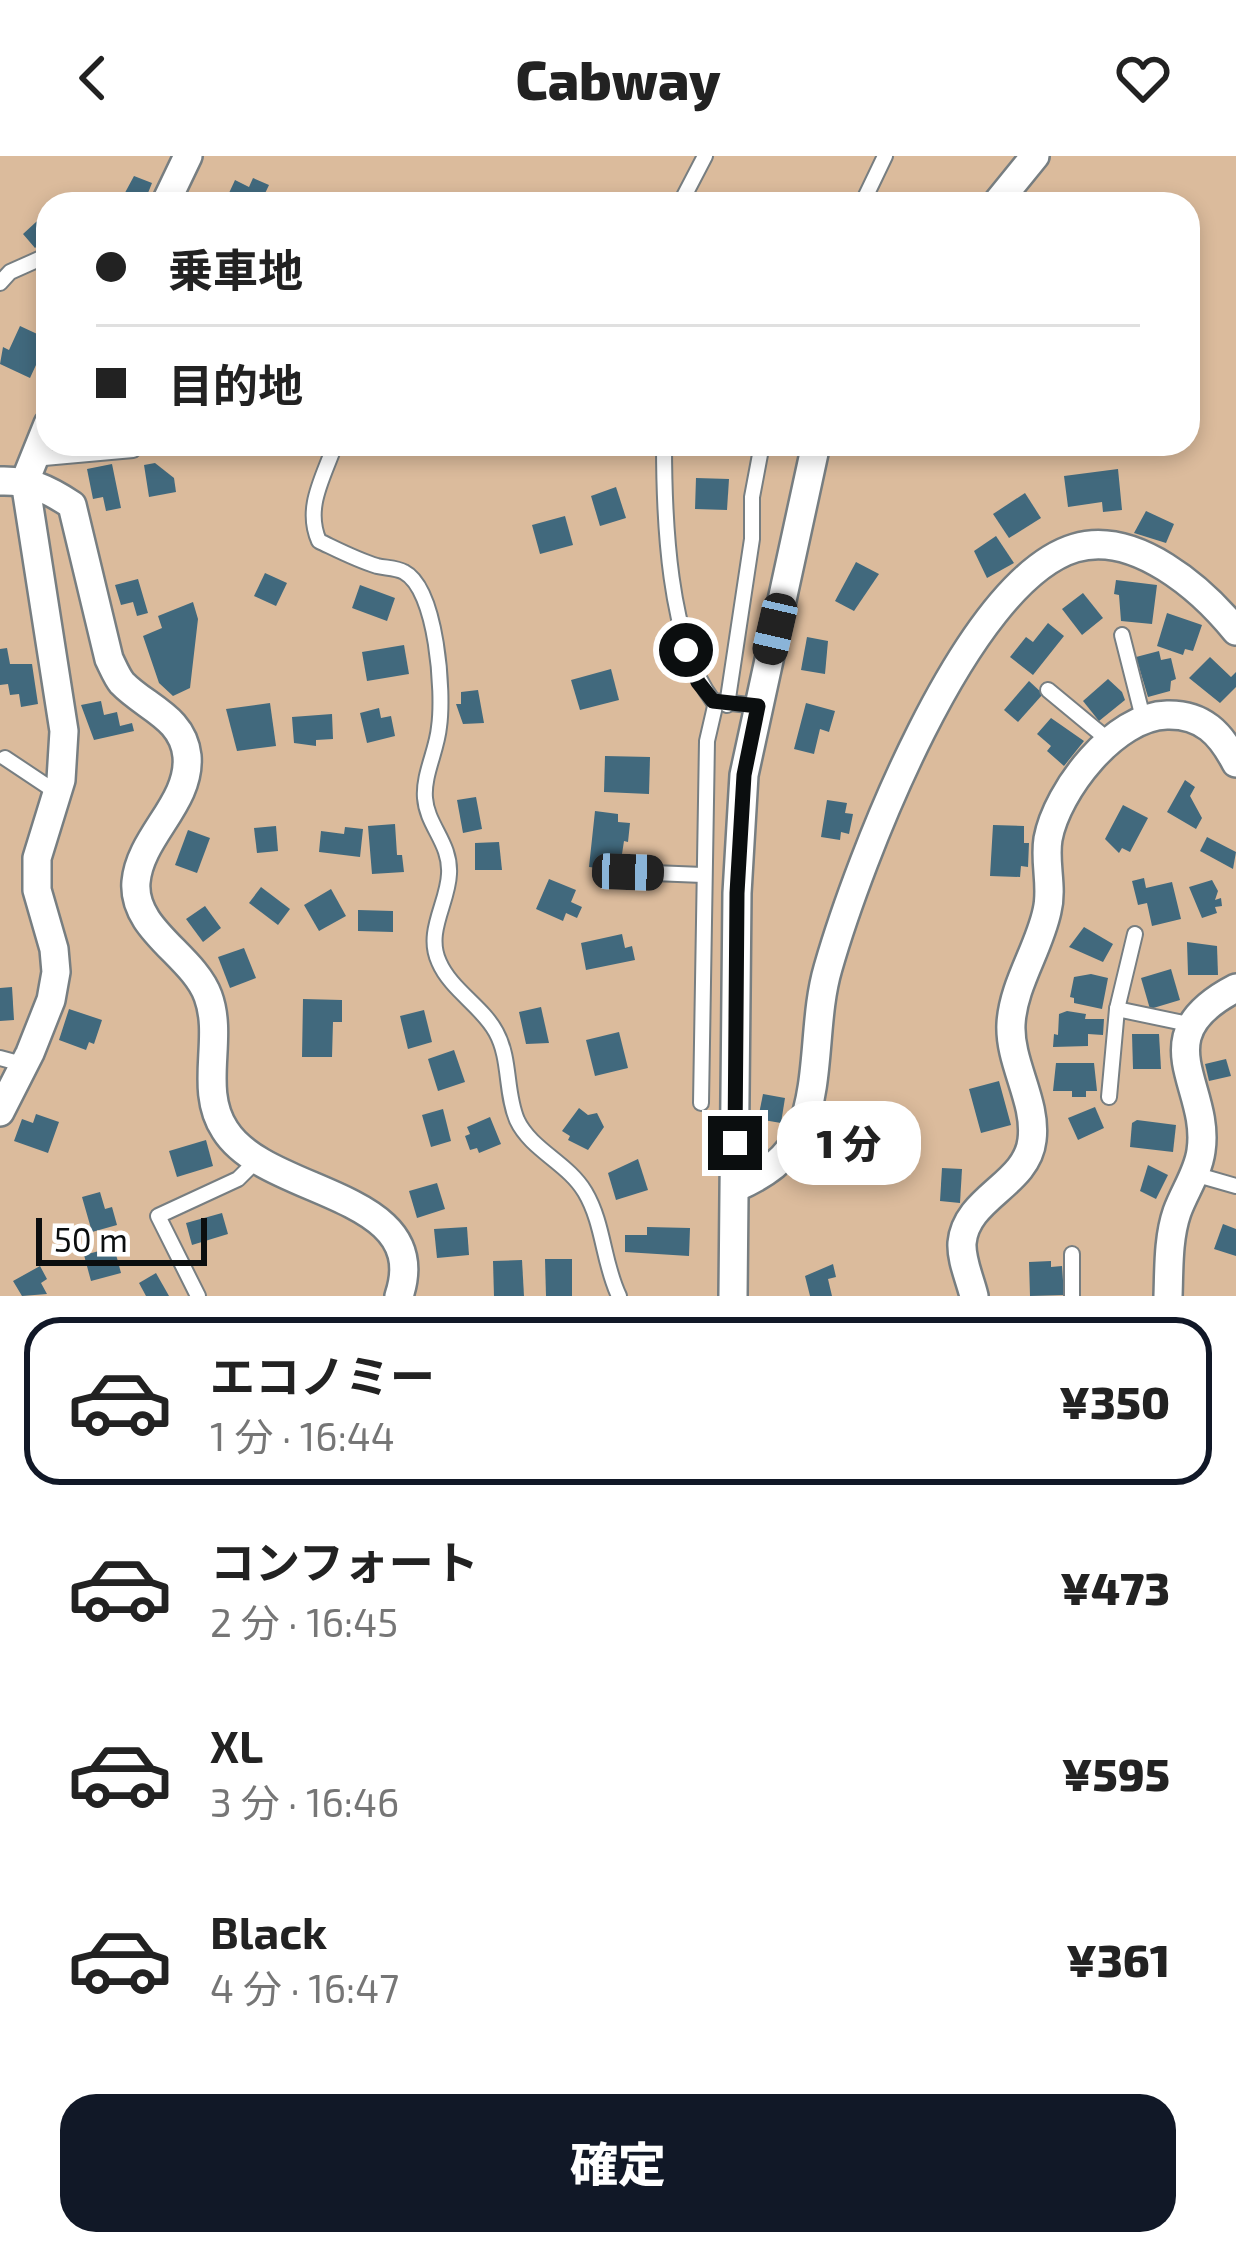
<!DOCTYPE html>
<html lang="ja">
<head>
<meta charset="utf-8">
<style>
	body { margin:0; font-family:"Exo 2","Noto Sans JP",sans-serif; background:#f6f6f6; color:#222; height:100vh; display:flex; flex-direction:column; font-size:45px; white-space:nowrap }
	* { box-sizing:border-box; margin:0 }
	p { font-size:39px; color:#767676 }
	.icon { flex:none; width:66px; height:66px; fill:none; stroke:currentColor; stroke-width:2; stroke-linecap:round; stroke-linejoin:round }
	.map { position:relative; height:1140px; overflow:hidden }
	.details { display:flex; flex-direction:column; background:#fff; flex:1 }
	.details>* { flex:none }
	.hud { position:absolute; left:36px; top:36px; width:1164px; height:264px; border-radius:36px; box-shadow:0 6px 18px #0003; display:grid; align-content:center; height:264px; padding:0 60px; background:#fff }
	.scale { position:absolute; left:36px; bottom:30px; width:171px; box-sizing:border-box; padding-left:12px; border:6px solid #0b0e0f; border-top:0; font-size:33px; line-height:42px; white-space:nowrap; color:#0b0e0f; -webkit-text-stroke:9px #fff; paint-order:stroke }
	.end { position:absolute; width:54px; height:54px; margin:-27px; border:15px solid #0b0e0f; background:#fff; box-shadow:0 0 0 6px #fff }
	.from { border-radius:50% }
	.bubble { position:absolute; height:84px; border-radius:36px; background:#fff; box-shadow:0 6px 18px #0003; font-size:39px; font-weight:800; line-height:84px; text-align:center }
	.car { position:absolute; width:36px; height:72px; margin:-36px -18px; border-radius:15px; box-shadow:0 0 9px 3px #0007; background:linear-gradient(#222 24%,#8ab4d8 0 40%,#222 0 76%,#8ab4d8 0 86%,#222 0) }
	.hud b { display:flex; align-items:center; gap:42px; height:114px; font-size:45px }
	.hud b+b { border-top:3px solid #e0e0e0 }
	.hud i { width:30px; height:30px; background:#222 }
	ul { padding:21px 0 0; list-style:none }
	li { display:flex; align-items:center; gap:36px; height:168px; margin:0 24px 18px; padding:0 36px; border:6px solid transparent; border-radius:36px }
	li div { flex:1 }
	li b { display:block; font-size:45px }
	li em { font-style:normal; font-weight:800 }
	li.on { border-color:#111827 }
	li>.icon { width:108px; height:108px; stroke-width:1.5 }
	.action { display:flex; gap:24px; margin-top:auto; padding:24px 60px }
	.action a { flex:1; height:138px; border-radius:36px; background:#111827; color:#fff; font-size:48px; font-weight:800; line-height:138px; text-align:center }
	header { display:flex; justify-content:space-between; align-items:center; height:156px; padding:0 60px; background:#fff; font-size:54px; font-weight:800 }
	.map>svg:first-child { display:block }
	.forest { fill:#dbbb9c; fill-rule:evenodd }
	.building { fill:#41697d }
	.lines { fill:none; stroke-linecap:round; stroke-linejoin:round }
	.lane-casing { stroke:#777e81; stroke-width:18 }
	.street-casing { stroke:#777e81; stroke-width:32 }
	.lane { stroke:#fff; stroke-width:14 }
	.street { stroke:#fff; stroke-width:27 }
	.route { stroke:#0b0e0f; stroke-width:15 }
</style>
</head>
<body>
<header><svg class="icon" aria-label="back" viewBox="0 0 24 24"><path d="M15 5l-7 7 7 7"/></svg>Cabway<svg class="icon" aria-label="heart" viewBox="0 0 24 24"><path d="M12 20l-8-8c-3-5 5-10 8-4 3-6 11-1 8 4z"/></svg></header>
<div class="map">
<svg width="1236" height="1140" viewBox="0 0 1236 1140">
	<rect width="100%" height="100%" fill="#edf5f9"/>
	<path class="forest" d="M0,0H1236V1140H0ZM48,48H1188V288H48Z"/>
	<g class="building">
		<polygon points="134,20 152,27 148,37 153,39 151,45 145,43 143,48 120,46"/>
		<polygon points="253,22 269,29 260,48 224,48 235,24 249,31"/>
		<polygon points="48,55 48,85 46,82 35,92 23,78"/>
		<polygon points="20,170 48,183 30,222 0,208 3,191 9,194"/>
		<polygon points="155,307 174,322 176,336 149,341 144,309"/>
		<polygon points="112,308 121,352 106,355 103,341 93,343 87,313"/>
		<polygon points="1118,313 1122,354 1103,356 1102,346 1068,351 1064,320"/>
		<polygon points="696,322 729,323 727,354 695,353"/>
		<polygon points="616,331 626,362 600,370 591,340"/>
		<polygon points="1025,337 1041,362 1009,382 993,358"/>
		<polygon points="1146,355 1174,368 1166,387 1134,377"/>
		<polygon points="565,360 573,389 540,398 532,369"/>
		<polygon points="996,380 1014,407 987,422 974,395"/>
		<polygon points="856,406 879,418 854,455 835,445"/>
		<polygon points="265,417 287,427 276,450 254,440"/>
		<polygon points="138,423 148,457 137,460 133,446 121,449 115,429"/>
		<polygon points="1116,424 1157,429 1152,468 1121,465 1119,439 1114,438"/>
		<polygon points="360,429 395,442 387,465 352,452"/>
		<polygon points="1083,437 1103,462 1082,479 1062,453"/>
		<polygon points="193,446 198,463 190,532 173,540 159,527 143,480 162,472 158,460"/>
		<polygon points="1167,457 1202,469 1193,495 1185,493 1183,499 1157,490"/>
		<polygon points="1048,467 1064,480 1033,519 1010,501 1026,481 1033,486"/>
		<polygon points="807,481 828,485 825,518 801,514"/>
		<polygon points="404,489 409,518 367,525 362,496"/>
		<polygon points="7,492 10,508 32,508 38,548 21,551 19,538 10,539 8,528 0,529 0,493"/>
		<polygon points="1159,495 1161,504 1171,502 1176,523 1171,525 1170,535 1148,541 1136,501"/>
		<polygon points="1210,501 1231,521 1236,516 1236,531 1220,547 1189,522"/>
		<polygon points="611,513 619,544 580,554 571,524"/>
		<polygon points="1108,523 1122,536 1125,544 1099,565 1083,545"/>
		<polygon points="1029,525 1043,538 1018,566 1004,554"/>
		<polygon points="478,534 484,567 463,568 456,548 461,548 461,536"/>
		<polygon points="101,545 104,559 117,556 120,570 132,567 134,575 94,584 81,549"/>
		<polygon points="270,547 276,590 237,595 226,553"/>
		<polygon points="806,547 835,555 829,576 820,573 814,598 794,593"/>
		<polygon points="379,552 381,562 391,560 395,580 367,587 360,557"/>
		<polygon points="332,558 333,583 316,584 316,590 294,587 292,561"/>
		<polygon points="1051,562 1084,585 1064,610 1047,595 1051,590 1037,578"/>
		<polygon points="605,600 650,601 649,638 604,636"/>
		<polygon points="1185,624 1195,631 1190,640 1202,662 1196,673 1167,656"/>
		<polygon points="476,641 482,673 463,677 457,644"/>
		<polygon points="827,644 847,647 845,657 853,658 849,678 841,676 840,684 821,681"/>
		<polygon points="1123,649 1148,662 1130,696 1122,692 1119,697 1105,683"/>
		<polygon points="595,655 618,658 618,666 630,667 628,686 624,685 622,698 618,698 616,714 589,711"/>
		<polygon points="395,668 397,699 402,699 404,716 372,718 368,670"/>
		<polygon points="993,669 1024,670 1024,687 1029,687 1028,711 1021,710 1020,721 990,720"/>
		<polygon points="276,670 278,695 257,697 254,672"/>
		<polygon points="345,671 363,673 360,701 319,696 321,675 344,678"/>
		<polygon points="188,674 210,682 197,717 175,709"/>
		<polygon points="1207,681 1236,696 1233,713 1200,695"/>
		<polygon points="499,686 502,714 475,714 475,687"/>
		<polygon points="1144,722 1146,732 1172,726 1181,763 1152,770 1147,747 1138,749 1132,725"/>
		<polygon points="549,723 576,734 571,746 582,751 577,762 566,757 563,765 536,753"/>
		<polygon points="1212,724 1218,735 1215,744 1221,742 1222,750 1215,751 1217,757 1202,762 1189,731"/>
		<polygon points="261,731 290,753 278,769 249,747"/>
		<polygon points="331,733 346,760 319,775 304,749"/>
		<polygon points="205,750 221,772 203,786 186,763"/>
		<polygon points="358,754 393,755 393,776 358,775"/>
		<polygon points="1084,771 1113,788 1103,806 1069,791"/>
		<polygon points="622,778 625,792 632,790 635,804 586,814 581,787"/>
		<polygon points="1187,786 1217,790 1218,819 1188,819"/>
		<polygon points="244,792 256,822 230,832 218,801"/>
		<polygon points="1171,813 1180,844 1150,853 1141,822"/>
		<polygon points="1091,818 1108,822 1102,853 1074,847 1074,842 1070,841 1074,821"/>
		<polygon points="12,831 14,864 0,865 0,832"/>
		<polygon points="303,843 342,844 342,866 333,866 332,901 302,901"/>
		<polygon points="541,851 549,887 526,888 519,856"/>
		<polygon points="69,853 102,864 94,888 89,886 86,894 59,884"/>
		<polygon points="424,854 432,886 408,893 400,860"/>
		<polygon points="1067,855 1086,858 1085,863 1104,863 1103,879 1088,878 1088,890 1053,891 1054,878 1058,879 1059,858"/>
		<polygon points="619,876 628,912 595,920 586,884"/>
		<polygon points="1132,878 1159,878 1161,913 1133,913"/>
		<polygon points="454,894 465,926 438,935 428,903"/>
		<polygon points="1226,903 1231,920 1209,925 1205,908"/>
		<polygon points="1056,907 1094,907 1097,935 1086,935 1086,941 1072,941 1072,935 1053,935"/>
		<polygon points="999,925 1011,969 981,977 969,933"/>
		<polygon points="763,938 785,942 781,967 758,963"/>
		<polygon points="1095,951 1104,972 1078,984 1068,962"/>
		<polygon points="579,952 588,959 597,957 604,971 588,994 568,984 570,980 562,975"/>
		<polygon points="443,953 451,985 431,991 422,959"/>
		<polygon points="36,958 59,966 48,997 14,985 22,963 33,967"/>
		<polygon points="490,961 501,988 479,997 477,992 470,994 465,980 470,978 467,971"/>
		<polygon points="1137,964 1176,969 1173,996 1130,991 1132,967"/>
		<polygon points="206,984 213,1010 177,1021 169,995"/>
		<polygon points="638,1003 648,1034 616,1044 608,1017"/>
		<polygon points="1148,1009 1168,1019 1156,1043 1140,1035"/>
		<polygon points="942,1012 962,1013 960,1047 940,1045"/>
		<polygon points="437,1027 445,1053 417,1062 409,1035"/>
		<polygon points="100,1036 105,1053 112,1051 117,1069 92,1076 82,1041"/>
		<polygon points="222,1057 228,1078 192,1089 186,1067"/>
		<polygon points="1223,1068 1236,1073 1236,1100 1214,1093"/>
		<polygon points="467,1071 469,1099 437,1102 434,1073"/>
		<polygon points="647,1071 690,1072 689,1100 625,1096 625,1079 647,1079"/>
		<polygon points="114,1091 121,1117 91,1125 84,1099"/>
		<polygon points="545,1103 572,1103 572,1140 546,1140"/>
		<polygon points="522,1104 524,1140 494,1140 493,1105"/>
		<polygon points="1051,1105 1051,1111 1062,1110 1064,1139 1030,1140 1029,1106"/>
		<polygon points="833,1108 836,1121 828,1123 832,1140 810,1140 805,1120"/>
		<polygon points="40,1110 47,1123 41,1127 47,1138 22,1140 13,1125"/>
		<polygon points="156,1117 169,1140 146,1140 139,1127"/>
	</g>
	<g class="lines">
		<g class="lane-casing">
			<g id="lane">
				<polyline points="680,48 705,0"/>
				<polyline points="862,48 885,0"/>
				<polyline points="0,127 10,116 48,99"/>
				<path d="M335,288C324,321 304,351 319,385C338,394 357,404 377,410C386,412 397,412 404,416C437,433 444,537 439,571C437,594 423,619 425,642C427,670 451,687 449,718C448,747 425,776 439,806C451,834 482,850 496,876C511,903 505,936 517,964C531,994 568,1007 585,1036C604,1068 603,1107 619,1140"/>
				<path d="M664,288C664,362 668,485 713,545L758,550"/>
				<polyline points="33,303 133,294"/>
				<polyline points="1122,479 1143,562"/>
				<polyline points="1048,534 1112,587"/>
				<polyline points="727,549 752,383 752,341 762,288"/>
				<polyline points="5,602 56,636"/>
				<polyline points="628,716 703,719"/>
				<polyline points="1117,853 1135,778"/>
				<polyline points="0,902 26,909"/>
				<polyline points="1109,941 1117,853 1193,869"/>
				<polyline points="701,947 707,585 716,546"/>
				<polyline points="1194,1018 1236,1030"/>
				<polyline points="198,1140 158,1060 238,1023 258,1003"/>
				<polyline points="1072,1140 1072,1098"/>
			</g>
		</g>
		<g class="street-casing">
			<g id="street">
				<polyline points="165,48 188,0"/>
				<polyline points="996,48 1035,0"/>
				<path d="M0,325C29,324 48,333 72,349L109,503C113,511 117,521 122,527C146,552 183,561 187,600C191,647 140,680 136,726C132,774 193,799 208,840C224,883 198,933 225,974C267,1041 434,1035 399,1140"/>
				<polyline points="0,956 30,897 51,844 56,816 54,793 37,734 37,702 61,624 64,575 25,325 48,268"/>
				<path d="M735,1032C764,1019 788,1004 801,974C821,924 813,863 828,812C858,707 965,425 1075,392C1135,374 1202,433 1236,475"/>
				<polyline points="733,1140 737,737 744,619 816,288"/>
				<path d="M974,1140C970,1123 961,1104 962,1087C966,1041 1027,1029 1032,984C1037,945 1009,907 1011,868C1013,829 1039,793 1047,755C1053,731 1044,707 1048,683C1057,634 1115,560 1167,559C1203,558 1221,578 1236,607"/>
				<path d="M1168,1140C1169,1113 1168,1082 1177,1056C1184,1036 1198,1017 1201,995C1211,929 1141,881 1236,832"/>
			</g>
		</g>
		<use href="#lane" class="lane"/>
		<use href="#street" class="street"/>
	</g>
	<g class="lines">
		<polyline class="route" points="686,494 698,526 713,545 758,550 744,619 737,737 735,987"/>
	</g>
</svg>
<div class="scale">50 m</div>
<i class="end from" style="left:686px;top:494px"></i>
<i class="end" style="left:735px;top:987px"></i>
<div class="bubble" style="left:777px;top:945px;width:144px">1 分</div>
<i class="car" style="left:775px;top:473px;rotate:193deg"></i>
<i class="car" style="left:628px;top:716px;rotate:92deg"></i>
<div class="hud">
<b><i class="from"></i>乗車地</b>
<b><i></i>目的地</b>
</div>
</div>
<section class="details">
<ul>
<li class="on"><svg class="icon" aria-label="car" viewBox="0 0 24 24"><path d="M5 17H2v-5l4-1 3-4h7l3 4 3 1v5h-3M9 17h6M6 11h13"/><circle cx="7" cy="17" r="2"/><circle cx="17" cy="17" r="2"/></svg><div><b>エコノミー</b><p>1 分 · 16:44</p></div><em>¥350</em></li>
<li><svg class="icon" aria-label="car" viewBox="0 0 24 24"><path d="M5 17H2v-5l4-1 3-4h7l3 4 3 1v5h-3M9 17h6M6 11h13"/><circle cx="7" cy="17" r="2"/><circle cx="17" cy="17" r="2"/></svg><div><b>コンフォート</b><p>2 分 · 16:45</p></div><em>¥473</em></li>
<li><svg class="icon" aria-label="car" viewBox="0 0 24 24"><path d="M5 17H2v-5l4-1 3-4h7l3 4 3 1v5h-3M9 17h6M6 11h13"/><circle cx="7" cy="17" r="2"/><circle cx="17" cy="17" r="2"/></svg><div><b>XL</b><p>3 分 · 16:46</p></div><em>¥595</em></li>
<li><svg class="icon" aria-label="car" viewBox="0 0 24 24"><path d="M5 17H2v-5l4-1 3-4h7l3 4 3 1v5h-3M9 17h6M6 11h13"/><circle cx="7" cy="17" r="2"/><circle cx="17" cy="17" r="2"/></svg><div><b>Black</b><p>4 分 · 16:47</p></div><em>¥361</em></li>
</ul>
<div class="action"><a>確定</a></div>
</section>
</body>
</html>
